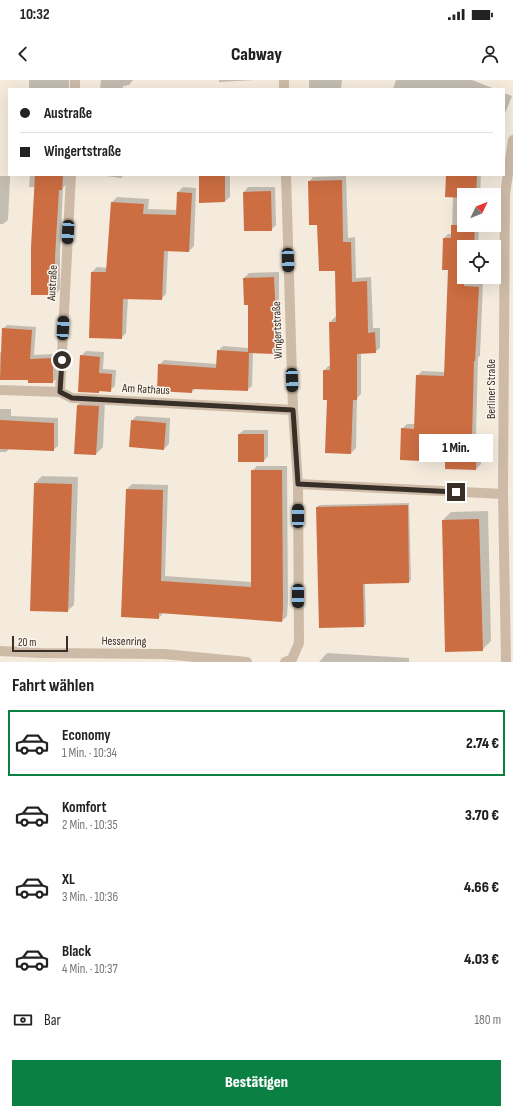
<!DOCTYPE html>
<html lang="de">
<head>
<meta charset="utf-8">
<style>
	body { margin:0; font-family:"Sofia Sans Condensed",sans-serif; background:#f2f2f2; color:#222; height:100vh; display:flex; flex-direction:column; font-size:15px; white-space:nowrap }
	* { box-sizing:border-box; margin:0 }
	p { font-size:13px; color:#767676 }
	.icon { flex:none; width:22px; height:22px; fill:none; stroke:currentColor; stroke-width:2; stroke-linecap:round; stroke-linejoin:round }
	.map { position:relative; height:582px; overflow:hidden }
	.details { display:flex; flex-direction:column; background:#fff; flex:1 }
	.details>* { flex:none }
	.banner { position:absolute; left:8px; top:8px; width:497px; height:88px; border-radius:0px; box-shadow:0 4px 16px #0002; display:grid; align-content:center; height:88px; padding:0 12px; background:#fff }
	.needle { width:26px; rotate:47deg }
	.buttons { position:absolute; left:457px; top:108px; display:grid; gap:8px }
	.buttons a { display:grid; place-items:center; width:44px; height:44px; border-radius:0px; background:#fff; box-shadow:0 4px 16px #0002; font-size:20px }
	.scale { position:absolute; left:12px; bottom:10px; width:56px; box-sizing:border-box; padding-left:4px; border:2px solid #392f29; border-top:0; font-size:11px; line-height:14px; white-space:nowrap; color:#392f29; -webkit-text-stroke:3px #fbf4ea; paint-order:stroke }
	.end { position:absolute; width:18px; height:18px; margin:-9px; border:5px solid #392f29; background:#fff; box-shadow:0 0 0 2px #fff }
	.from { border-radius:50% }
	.bubble { position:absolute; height:28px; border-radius:0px; background:#fff; box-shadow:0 4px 16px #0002; font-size:13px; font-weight:800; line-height:28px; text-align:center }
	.car { position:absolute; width:12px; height:24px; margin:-12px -6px; border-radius:5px; box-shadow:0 0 3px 1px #0007; background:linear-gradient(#222 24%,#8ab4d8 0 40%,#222 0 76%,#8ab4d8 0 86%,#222 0) }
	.banner b { display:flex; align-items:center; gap:14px; height:38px; font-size:15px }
	.banner b+b { border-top:1px solid #e0e0e0 }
	.banner i { width:10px; height:10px; background:#222 }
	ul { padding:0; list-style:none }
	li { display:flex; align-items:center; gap:12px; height:66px; margin:0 8px 6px; padding:0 4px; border:2px solid transparent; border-radius:0px }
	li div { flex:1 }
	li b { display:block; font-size:15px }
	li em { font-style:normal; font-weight:800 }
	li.on { border-color:#0b8043 }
	li>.icon { width:36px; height:36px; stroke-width:1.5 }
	h2 { padding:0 12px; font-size:18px; line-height:48px }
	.pay { display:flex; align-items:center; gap:10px; height:44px; padding:0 12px; font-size:15px }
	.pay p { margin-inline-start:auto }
	.cta { display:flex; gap:8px; margin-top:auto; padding:8px 12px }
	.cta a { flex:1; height:46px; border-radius:0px; background:#0b8043; color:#fff; font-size:16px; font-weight:800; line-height:46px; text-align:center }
	.status { display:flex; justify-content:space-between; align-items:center; height:28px; padding:0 20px; background:#fff; direction:ltr }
	.status svg { height:11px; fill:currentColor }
	header { display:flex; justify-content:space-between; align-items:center; height:52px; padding:0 12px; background:#fff; font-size:18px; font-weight:800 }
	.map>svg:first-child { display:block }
	.shadow { fill:#0003 }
	.building { fill:#cc6d42 }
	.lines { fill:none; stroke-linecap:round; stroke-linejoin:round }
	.street { stroke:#cdbba8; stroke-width:10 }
	.route { stroke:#392f29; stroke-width:5 }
	.labels { text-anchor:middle; stroke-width:3; stroke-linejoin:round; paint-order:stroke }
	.street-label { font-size:12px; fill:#392f29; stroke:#fbf4ea }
</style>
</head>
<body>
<div class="status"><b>10:32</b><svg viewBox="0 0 49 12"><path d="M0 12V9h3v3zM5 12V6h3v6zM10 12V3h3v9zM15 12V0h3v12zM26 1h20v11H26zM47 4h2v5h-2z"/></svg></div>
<header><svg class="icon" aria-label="back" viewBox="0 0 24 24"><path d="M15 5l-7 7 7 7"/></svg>Cabway<svg class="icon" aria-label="person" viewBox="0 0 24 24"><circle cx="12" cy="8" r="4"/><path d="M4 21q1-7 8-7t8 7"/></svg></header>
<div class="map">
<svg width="513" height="582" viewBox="0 0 513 582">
	<rect width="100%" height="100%" fill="#f4ebdd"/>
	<g class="shadow">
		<rect x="29" y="0" width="40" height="9"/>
		<polygon points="101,0 133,0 129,5 123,6 123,9 100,9"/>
		<polygon points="219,0 255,0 219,2"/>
		<polygon points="309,0 342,0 341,9 309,9"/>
		<polygon points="396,0 472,0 495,9 393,9"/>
		<polygon points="504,13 512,16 504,36"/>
		<polygon points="30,95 67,95 66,104 63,108 60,172 60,209 56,214 35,107 29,107"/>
		<polygon points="99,95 124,95 121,98"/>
		<polygon points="200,95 230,95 230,117 225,121"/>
		<polygon points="446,95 481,95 480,115 464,115 464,145 479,145 478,167 464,167 464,197 477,197 477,202 483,202 480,276 478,277 476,354 481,354 481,384 476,389 446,381 402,349 407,344 415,344 417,296 422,291 445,292 450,189 444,158 448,154 452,154 453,116"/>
		<polygon points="0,96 10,96 8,140 3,144 0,144"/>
		<polygon points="346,96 348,158 355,157 356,198 371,197 373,248 380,248 380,268 375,272 361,273 361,314 357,318 356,368 351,373 326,372 328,319 324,291 328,286 331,286 330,242 335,237 337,237 336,190 318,144 309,102 313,97"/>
		<polygon points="183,107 196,108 194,166 189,171 168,170 166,214 161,219 128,218 126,253 121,258 92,192 97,187 108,188 112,122 117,117 149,119 148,129 177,130 178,112"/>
		<polygon points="248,107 275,107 276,145 271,150 244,112"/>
		<polygon points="279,192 279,268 275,273 253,272 252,306 247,310 196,308 192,312 159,285 164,280 217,284 218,271 223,266 249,268 249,224 244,198 249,193"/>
		<polygon points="7,245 36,247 34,275 57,274 57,298 53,302 29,299 0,299 0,272 2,272 3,249"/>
		<polygon points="86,271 104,272 103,289 116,290 115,306 110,310 101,310 99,312 81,276"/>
		<polygon points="85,318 105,319 103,367 96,374 78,325"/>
		<polygon points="0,329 11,329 11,336 58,338 58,366 53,370 10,368 6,372 0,372"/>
		<polygon points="136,336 170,338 169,364 164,369 132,341"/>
		<polygon points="244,350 268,350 268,376 264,381 239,354"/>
		<polygon points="257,386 287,386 288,521 287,536 282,541 164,532 159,538 127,409 132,404 168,405 165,496 252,502 252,391"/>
		<polygon points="42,396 78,397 74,525 67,531 31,530 35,403"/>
		<polygon points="409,423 411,500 409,502 365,503 366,544 364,546 317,427 319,425"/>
		<polygon points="488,431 491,561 482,570 443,440 451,432"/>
		<polygon points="327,573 409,578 409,582 319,582"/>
	</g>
	<g class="building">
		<polygon points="35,95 63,95 62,110 59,110 55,177 56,215 31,215 31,167"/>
		<polygon points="199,95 225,95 225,122 199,123"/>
		<polygon points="446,95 477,95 476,115 464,115 464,118 445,117"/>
		<polygon points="342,100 343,162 351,162 352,202 367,201 368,253 375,252 376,273 357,274 357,320 353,320 351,374 325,373 327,320 323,320 323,290 330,290 329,242 336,242 335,191 319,191 317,145 309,145 308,101"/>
		<polygon points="271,111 272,151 244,151 243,112"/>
		<polygon points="177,112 192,113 189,172 164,171 162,220 123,219 122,259 89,258 91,192 106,192 111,122 144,124 143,134 176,135"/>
		<polygon points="451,145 475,145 474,167 464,167 464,206 479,207 475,281 474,281 472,358 477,358 476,390 445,389 445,382 400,380 401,348 414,349 416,295 444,296 448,190 442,190 443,158 451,158"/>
		<polygon points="274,197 276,240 275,274 249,273 248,311 192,309 192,313 157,311 158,284 216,288 217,270 248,272 248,225 244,225 243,198"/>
		<polygon points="2,248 32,250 30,279 53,278 53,303 28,303 28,300 0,300"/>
		<polygon points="80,275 100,277 99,293 112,294 111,312 99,311 99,313 78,312"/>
		<polygon points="77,325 99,326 96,375 74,374"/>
		<polygon points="0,340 54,343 54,371 0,369"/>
		<polygon points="131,340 166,343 164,370 129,367"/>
		<rect x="238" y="354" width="26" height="28"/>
		<polygon points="251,390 282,390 283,527 282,542 159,533 159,539 121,537 126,409 163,410 161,501 251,507"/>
		<polygon points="34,403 72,404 68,532 30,531"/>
		<polygon points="408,425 409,503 363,504 364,547 319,548 316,427"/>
		<polygon points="479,439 483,571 445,572 442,440"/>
	</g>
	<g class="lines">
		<g class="street">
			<polyline points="284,0 284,9"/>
			<polyline points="75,9 75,0"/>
			<polyline points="0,310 60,312 72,318 293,330"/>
			<polyline points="60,312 71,95"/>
			<polyline points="298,404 503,414"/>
			<polyline points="0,571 42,573 164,574 247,582"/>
			<polyline points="285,582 292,579 299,563 298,404 293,330 286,95"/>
			<polyline points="506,582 503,414 505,114 513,60"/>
		</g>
	</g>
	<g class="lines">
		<polyline class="route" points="62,280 60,312 72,318 293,330 298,404 456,412"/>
	</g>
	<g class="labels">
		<g class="street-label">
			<text transform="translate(52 203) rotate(-87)" y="4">Austraße</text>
			<text transform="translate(277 250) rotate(-92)" y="4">Wingertstraße</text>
			<text transform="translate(146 309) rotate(3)" y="4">Am Rathaus</text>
			<text transform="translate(491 309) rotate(-90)" y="4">Berliner Straße</text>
			<text transform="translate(124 561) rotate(1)" y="4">Hessenring</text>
		</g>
	</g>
</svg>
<div class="buttons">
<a><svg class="needle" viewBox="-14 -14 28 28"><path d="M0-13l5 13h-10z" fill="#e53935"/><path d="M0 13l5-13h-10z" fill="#767676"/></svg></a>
<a><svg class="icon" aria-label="locate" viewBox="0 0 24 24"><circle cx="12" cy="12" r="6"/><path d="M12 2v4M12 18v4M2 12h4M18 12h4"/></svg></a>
</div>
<div class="scale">20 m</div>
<i class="end from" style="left:62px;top:280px"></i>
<i class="end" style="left:456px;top:412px"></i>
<div class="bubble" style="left:419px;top:354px;width:74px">1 Min.</div>
<i class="car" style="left:68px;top:152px;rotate:183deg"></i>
<i class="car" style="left:288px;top:180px;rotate:178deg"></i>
<i class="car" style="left:63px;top:248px;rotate:3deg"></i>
<i class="car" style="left:292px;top:300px;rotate:178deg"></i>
<i class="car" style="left:298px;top:436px;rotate:0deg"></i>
<i class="car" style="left:298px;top:516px;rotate:180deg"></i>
<div class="banner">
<b><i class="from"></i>Austraße</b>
<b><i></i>Wingertstraße</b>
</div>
</div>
<section class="details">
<h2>Fahrt wählen</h2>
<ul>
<li class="on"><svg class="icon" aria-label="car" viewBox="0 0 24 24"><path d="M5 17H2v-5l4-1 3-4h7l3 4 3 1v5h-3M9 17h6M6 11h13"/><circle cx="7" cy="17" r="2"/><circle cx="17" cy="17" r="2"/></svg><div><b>Economy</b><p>1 Min. · 10:34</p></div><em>2.74 €</em></li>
<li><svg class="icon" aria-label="car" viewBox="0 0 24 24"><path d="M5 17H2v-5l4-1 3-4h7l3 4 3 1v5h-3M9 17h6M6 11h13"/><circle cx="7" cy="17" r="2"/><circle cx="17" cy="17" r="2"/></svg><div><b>Komfort</b><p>2 Min. · 10:35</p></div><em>3.70 €</em></li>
<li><svg class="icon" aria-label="car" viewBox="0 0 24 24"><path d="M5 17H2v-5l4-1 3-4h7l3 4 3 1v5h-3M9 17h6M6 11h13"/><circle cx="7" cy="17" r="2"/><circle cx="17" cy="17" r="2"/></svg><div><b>XL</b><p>3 Min. · 10:36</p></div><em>4.66 €</em></li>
<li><svg class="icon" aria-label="car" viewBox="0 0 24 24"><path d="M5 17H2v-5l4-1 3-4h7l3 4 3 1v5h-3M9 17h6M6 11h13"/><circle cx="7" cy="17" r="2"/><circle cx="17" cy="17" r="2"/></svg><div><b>Black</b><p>4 Min. · 10:37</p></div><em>4.03 €</em></li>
</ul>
<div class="pay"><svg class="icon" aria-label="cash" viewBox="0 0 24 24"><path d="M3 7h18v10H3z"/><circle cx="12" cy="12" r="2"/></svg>Bar<p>180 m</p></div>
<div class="cta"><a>Bestätigen</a></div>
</section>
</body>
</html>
